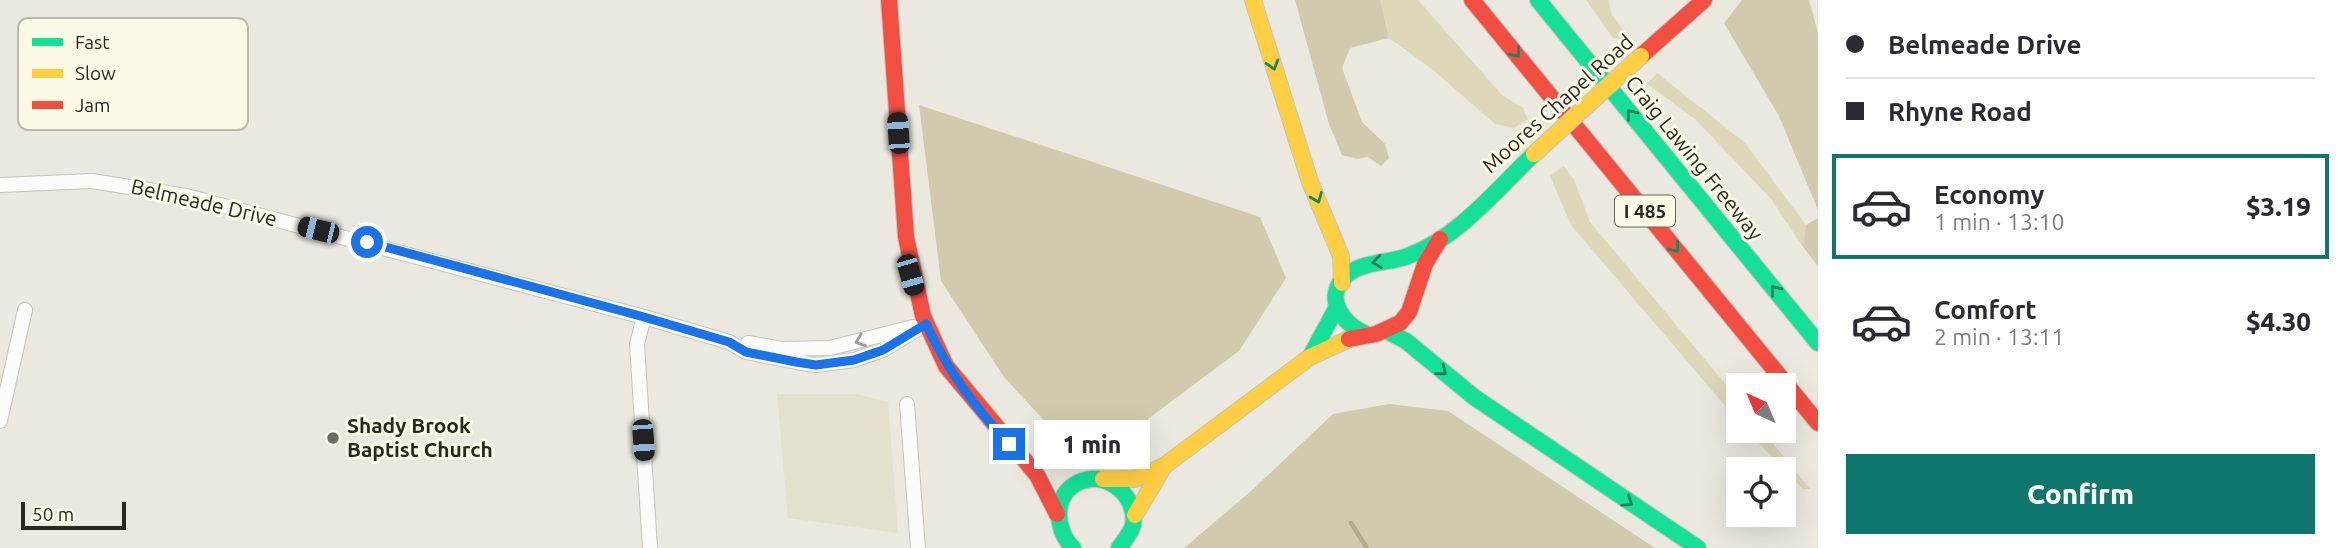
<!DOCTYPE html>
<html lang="en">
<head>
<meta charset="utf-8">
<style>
	body { margin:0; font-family:Ubuntu,sans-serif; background:#f7f7f7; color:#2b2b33; height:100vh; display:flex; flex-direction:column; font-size:26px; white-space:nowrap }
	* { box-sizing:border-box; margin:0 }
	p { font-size:23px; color:#7c7c81 }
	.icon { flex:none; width:38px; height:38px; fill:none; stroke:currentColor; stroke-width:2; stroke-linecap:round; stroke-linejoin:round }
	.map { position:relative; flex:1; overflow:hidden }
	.sheet { display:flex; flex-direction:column; background:#fff; width:525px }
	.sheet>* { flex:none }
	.banner { display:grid; align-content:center; height:154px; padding:0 28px; background:#fff }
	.needle { width:46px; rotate:316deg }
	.buttons { position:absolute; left:1726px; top:373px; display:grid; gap:14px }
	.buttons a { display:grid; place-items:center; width:70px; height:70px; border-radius:0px; background:#fff; box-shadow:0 7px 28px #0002; font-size:35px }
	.scale { position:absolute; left:21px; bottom:18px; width:105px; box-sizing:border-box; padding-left:7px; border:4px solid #282720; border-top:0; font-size:19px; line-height:24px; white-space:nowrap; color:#282720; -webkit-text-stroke:5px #fcf9e7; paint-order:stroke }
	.end { position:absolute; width:32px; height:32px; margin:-16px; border:9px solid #1a73e8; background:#fff; box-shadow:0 0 0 4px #fff }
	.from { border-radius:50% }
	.bubble { position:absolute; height:49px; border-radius:0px; background:#fff; box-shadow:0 7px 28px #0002; font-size:23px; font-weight:800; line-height:49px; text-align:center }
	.car { position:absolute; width:21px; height:42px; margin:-21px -10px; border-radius:9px; box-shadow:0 0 5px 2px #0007; background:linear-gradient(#222 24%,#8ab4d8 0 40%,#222 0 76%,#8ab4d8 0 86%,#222 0) }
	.banner b { display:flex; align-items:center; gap:24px; height:66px; font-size:26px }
	.banner b+b { border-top:2px solid #e1e1e2 }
	.banner i { width:18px; height:18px; background:#2b2b33 }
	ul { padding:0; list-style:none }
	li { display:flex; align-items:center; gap:21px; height:105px; margin:0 14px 10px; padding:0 14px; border:4px solid transparent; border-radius:0px }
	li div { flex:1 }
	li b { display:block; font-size:26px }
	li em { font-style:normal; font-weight:800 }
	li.selected { border-color:#0f766e }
	li>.icon { width:63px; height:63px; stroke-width:1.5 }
	.action { display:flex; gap:14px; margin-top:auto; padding:14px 28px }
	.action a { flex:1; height:80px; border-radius:0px; background:#0f766e; color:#fff; font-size:28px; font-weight:800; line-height:80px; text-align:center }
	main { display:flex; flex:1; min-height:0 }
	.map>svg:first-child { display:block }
	.built { fill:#e4e0ce }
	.green { fill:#ded8b9 }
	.forest { fill:#d1caac }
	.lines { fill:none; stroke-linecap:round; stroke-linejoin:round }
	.stream { stroke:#b4ac8a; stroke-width:4.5 }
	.street-casing { stroke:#c5c4bd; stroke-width:16 }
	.fast-casing { stroke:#c5c4bd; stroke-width:18 }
	.slow-casing { stroke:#c5c4bd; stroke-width:18 }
	.jam-casing { stroke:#c5c4bd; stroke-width:18 }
	.street { stroke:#fcfcfa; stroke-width:14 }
	.fast { stroke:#16e098; stroke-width:16 }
	.slow { stroke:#ffcf43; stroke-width:16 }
	.jam { stroke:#f24e42; stroke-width:16 }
	.slow-bridge-casing { stroke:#c5c4bd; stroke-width:18; stroke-linecap:butt }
	.slow-bridge { stroke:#ffcf43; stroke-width:16 }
	.oneway { stroke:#1f845c }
	.oneway2 { stroke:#9d9c98 }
	.route { stroke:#1a73e8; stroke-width:9 }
	.poi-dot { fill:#6c6b63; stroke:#fcf9e7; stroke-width:2.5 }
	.labels { text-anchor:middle; stroke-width:6; stroke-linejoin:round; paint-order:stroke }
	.shield { fill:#fcf9e7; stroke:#68665c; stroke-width:2 }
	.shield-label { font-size:19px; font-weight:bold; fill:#282720 }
	.street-label { font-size:21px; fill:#282720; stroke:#fcf9e7 }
	.poi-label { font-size:21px; font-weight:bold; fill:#282720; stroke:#fcf9e7; text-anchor:start }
	.key { fill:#fcf9e7; stroke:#bcbaab; stroke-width:2 }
	.key-label { font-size:19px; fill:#282720 }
</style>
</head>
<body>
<main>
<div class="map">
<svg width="1818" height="548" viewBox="0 0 1818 548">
	<rect width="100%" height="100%" fill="#eae8df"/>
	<polygon class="built" points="858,394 888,402 898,533 788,518 777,394"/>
	<g class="green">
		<polygon points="1380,0 1418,0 1502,95 1523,108 1528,119 1514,128 1495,124 1432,69 1389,38"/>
		<polygon points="1586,0 1608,0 1612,15 1626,33 1624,39 1613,38"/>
		<polygon points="1657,73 1744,142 1806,225 1803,247 1771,199 1695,119 1647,84"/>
		<polygon points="1564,166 1574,180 1590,222 1738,399 1738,421 1571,225 1550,176"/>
		<polygon points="1747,431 1763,431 1810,489 1803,489"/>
	</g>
	<g class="forest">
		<polygon points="1295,0 1380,0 1389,38 1350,48 1342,68 1362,122 1385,144 1389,158 1381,166 1368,157 1358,159 1342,155 1329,124"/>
		<polygon points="1742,0 1809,0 1818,33 1818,210 1779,116 1724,23"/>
		<polygon points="919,105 1260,217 1286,278 1239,351 1145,421 1083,439 1053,430 1004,377 941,281"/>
		<polygon points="1818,218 1818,266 1803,247 1806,225"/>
		<polygon points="1389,404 1448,411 1655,548 1184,548 1250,492 1333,414"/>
	</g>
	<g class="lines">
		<polyline class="stream" points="1351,523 1367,548"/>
		<g class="street-casing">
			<g id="street">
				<polyline points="0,185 92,181 186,196 644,317 729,342 746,352 796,362 816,365 854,360 883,350 926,324"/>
				<polyline points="644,317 637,344 650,548"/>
				<polyline points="748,343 782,349 830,348 913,327"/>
				<polyline points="907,404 918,548"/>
				<polyline points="0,421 25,310"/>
			</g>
		</g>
		<g class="fast-casing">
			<g id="fast">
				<polyline points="1538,0 1818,343"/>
				<polyline points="1387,331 1406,341 1474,397 1698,548"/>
				<path d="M1366,334C1345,325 1324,301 1343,279C1357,261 1388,264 1408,256C1458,238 1496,190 1534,154"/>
				<polyline points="1310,357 1337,307"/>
				<path d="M1073,548C1054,529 1052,492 1082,481C1109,471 1138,498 1133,525C1131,533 1124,541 1119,548"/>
			</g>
		</g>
		<g class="slow-casing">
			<g id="slow">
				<polyline points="1253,0 1310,182 1341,256 1342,283"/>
				<polyline points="1103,479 1135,479 1164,466 1310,357 1349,339"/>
				<polyline points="1135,515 1164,466"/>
			</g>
		</g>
		<g class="jam-casing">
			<g id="jam">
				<polyline points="889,0 906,237 923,316 946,366 1037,475 1057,514"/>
				<polyline points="1472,0 1818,423"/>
				<polyline points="1641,56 1704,0"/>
				<polyline points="1349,339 1376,334 1400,323 1409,312 1425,264 1440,239"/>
			</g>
		</g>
		<use href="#street" class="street"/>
		<use href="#fast" class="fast"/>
		<use href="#slow" class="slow"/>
		<use href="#jam" class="jam"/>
		<g class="slow-bridge-casing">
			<polyline id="slow-bridge" points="1534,154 1641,56"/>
		</g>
		<use href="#slow-bridge" class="slow-bridge"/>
	</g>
	<defs><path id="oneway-chevron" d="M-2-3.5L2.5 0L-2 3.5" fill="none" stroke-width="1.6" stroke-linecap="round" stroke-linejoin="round" transform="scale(1.75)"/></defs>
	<g class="oneway">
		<use href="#oneway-chevron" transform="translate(1516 53) rotate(51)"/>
		<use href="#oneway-chevron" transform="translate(1273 65) rotate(73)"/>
		<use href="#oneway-chevron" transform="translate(1631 114) rotate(-129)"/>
		<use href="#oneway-chevron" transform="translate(1317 198) rotate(68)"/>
		<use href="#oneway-chevron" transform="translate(1675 248) rotate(51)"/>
		<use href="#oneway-chevron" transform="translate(1377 262) rotate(173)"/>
		<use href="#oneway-chevron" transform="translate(1775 290) rotate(-129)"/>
		<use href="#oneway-chevron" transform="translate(1442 371) rotate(39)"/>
		<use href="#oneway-chevron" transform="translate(1628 502) rotate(34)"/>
	</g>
	<use class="oneway2" href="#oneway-chevron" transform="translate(860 341) rotate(160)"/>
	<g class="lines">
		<path class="route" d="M367,242L644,317L729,342L746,352L796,362L816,365L854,360L883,350L926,324C948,371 974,406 1009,444"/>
	</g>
	<circle class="poi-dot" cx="333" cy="438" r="7"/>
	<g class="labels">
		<rect class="shield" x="1615" y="195.5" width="60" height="31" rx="5"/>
		<g class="shield-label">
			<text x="1645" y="218">I 485</text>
		</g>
		<g class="street-label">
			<text transform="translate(1558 104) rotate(-42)" y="7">Moores Chapel Road</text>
			<text transform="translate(1694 158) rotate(51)" y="7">Craig Lawing Freeway</text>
			<text transform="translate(204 203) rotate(13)" y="7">Belmeade Drive</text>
		</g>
		<g class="poi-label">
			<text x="347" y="433">Shady Brook<tspan x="347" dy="24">Baptist Church</tspan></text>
		</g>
	</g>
	<rect x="18" y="18" width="230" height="112" rx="10" class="key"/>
	<rect x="32" y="38" width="31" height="8" fill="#16e098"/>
	<rect x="32" y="69" width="31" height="9" fill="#ffcf43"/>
	<rect x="32" y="101" width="31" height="8" fill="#f24e42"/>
	<g class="key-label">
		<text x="75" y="49">Fast</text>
		<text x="75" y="80">Slow</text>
		<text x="75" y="112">Jam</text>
	</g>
</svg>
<div class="buttons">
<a><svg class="needle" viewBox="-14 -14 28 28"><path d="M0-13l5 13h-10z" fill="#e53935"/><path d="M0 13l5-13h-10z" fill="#7c7c81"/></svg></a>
<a><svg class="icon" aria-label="locate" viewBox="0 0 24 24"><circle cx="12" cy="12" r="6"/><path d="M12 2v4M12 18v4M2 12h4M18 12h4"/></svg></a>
</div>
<div class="scale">50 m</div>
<i class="end from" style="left:367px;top:242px"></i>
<i class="end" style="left:1009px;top:444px"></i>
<div class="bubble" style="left:1034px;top:420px;width:116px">1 min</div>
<i class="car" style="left:898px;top:133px;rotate:356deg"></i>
<i class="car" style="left:318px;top:230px;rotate:284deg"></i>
<i class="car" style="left:910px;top:275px;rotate:164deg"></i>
<i class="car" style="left:643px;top:440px;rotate:176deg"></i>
</div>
<section class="sheet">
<div class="banner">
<b><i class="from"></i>Belmeade Drive</b>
<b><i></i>Rhyne Road</b>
</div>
<ul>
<li class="selected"><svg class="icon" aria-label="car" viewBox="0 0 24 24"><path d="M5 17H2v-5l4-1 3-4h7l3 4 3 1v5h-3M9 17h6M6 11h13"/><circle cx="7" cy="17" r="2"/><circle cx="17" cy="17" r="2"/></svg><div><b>Economy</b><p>1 min · 13:10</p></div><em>$3.19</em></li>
<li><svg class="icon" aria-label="car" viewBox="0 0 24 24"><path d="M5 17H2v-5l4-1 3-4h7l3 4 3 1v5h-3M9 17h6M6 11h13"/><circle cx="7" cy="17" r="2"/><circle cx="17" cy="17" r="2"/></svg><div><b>Comfort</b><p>2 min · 13:11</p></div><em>$4.30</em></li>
</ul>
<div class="action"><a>Confirm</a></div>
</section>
</main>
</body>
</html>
